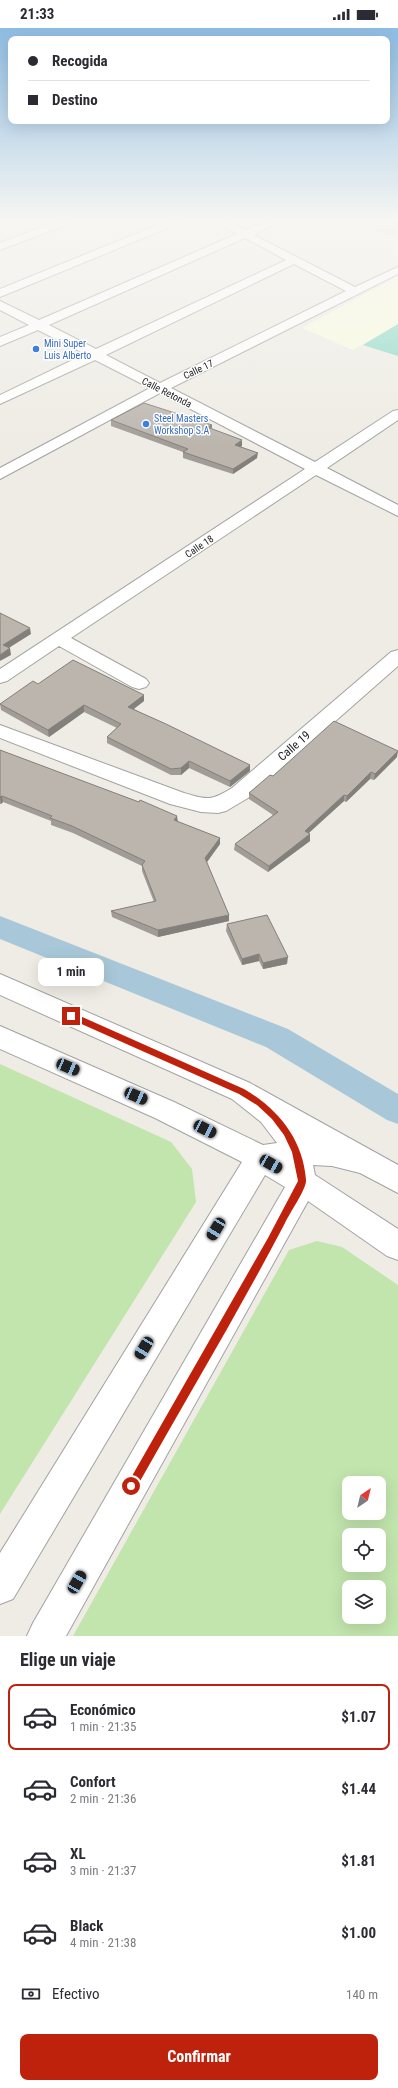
<!DOCTYPE html>
<html lang="es">
<head>
<meta charset="utf-8">
<style>
	body { margin:0; font-family:"Roboto Condensed",sans-serif; background:#f2f2f3; color:#2b2b33; height:100vh; display:flex; flex-direction:column; font-size:15px; white-space:nowrap }
	* { box-sizing:border-box; margin:0 }
	p { font-size:13px; color:#7c7c81 }
	.icon { flex:none; width:22px; height:22px; fill:none; stroke:currentColor; stroke-width:2; stroke-linecap:round; stroke-linejoin:round }
	.map { position:relative; height:1608px; overflow:hidden }
	.panel { display:flex; flex-direction:column; background:#fff; flex:1 }
	.panel>* { flex:none }
	.banner { position:absolute; left:8px; top:8px; width:382px; height:88px; border-radius:8px; box-shadow:0 4px 16px #0002; display:grid; align-content:center; height:88px; padding:0 20px; background:#fff }
	.needle { width:26px; rotate:35deg }
	.buttons { position:absolute; left:342px; top:1448px; display:grid; gap:8px }
	.buttons a { display:grid; place-items:center; width:44px; height:44px; border-radius:8px; background:#fff; box-shadow:0 4px 16px #0002; font-size:20px }
	.end { position:absolute; width:18px; height:18px; margin:-9px; border:5px solid #be220d; background:#fff; box-shadow:0 0 0 2px #fff }
	.from { border-radius:50% }
	.bubble { position:absolute; height:28px; border-radius:8px; background:#fff; box-shadow:0 4px 16px #0002; font-size:13px; font-weight:700; line-height:28px; text-align:center }
	.car { position:absolute; width:12px; height:24px; margin:-12px -6px; border-radius:5px; box-shadow:0 0 3px 1px #0007; background:linear-gradient(#222 24%,#8ab4d8 0 40%,#222 0 76%,#8ab4d8 0 86%,#222 0) }
	.banner b { display:flex; align-items:center; gap:14px; height:38px; font-size:15px }
	.banner b+b { border-top:1px solid #e1e1e2 }
	.banner i { width:10px; height:10px; background:#2b2b33 }
	ul { padding:0; list-style:none }
	li { display:flex; align-items:center; gap:12px; height:66px; margin:0 8px 6px; padding:0 12px; border:2px solid transparent; border-radius:8px }
	li div { flex:1 }
	li b { display:block; font-size:15px }
	li em { font-style:normal; font-weight:700 }
	li.current { border-color:#be220d }
	li>.icon { width:36px; height:36px; stroke-width:1.5 }
	h2 { padding:0 20px; font-size:18px; line-height:48px }
	.pay { display:flex; align-items:center; gap:10px; height:44px; padding:0 20px; font-size:15px }
	.pay p { margin-inline-start:auto }
	.primary-button { display:flex; gap:8px; margin-top:auto; padding:8px 20px }
	.primary-button a { flex:1; height:46px; border-radius:8px; background:#be220d; color:#fff; font-size:16px; font-weight:700; line-height:46px; text-align:center }
	.status { display:flex; justify-content:space-between; align-items:center; height:28px; padding:0 20px; background:#fff; direction:ltr }
	.status svg { height:11px; fill:currentColor }
	.map>svg:first-child { display:block }
	.industrial { fill:#e7d7e2 }
	.education { fill:#f9fddf }
	.grass { fill:#c2e5ad; fill-rule:evenodd }
	.pitch { fill:#87d8c2 }
	.lines { fill:none; stroke-linecap:round; stroke-linejoin:round }
	.canal { fill:#a8c8d9; fill-rule:evenodd }
	.minor-casing { stroke:#a2a2a2; stroke-width:2 }
	.minor { fill:#fff; fill-rule:evenodd }
	.wall { fill:#a19c96 }
	.shaded-wall { fill:#837f7a }
	.building { fill:#bbb5ae; stroke:#837f7a }
	.route { fill:#be220d }
	.shop-dot { fill:#3f7fe0; stroke:#fff; stroke-width:1.5 }
	.labels { text-anchor:middle; stroke-width:3; stroke-linejoin:round; paint-order:stroke }
	.far-shop-label { font-size:10px; fill:#366cbe; stroke:#fff; text-anchor:start }
	.far-street-label { font-size:10px; fill:#1e1e1e; stroke:#fff }
	.street-label { font-size:12px; fill:#1e1e1e; stroke:#fff }
</style>
</head>
<body>
<div class="status"><b>21:33</b><svg viewBox="0 0 49 12"><path d="M0 12V9h3v3zM5 12V6h3v6zM10 12V3h3v9zM15 12V0h3v12zM26 1h20v11H26zM47 4h2v5h-2z"/></svg></div>
<div class="map">
<svg width="398" height="1608" viewBox="0 0 398 1608">
	<rect width="100%" height="100%" fill="#eeece4"/>
	<polygon class="industrial" points="378,193 398,193 398,209 363,200"/>
	<polygon class="education" points="398,248 398,296 353,322 302,300"/>
	<g class="grass">
		<polygon points="0,1036 171,1114 192,1141 196,1174 0,1486"/>
		<path d="M317,1213L342,1219L398,1257V1608H73L289,1222ZM349,1455H379V1485H349ZM349,1507H379V1537H349ZM349,1559H379V1589H349Z"/>
	</g>
	<polygon class="pitch" points="398,296 398,328 363,317"/>
	<g class="lines">
		<polygon class="canal" points="0,888 288,1001 398,1066 398,1096 387,1092 266,1019 0,911"/>
		<g class="minor-casing">
			<g id="minor">
				<polygon points="58,193 73,193 72,195 0,222 0,215"/>
				<polygon points="167,193 181,193 180,195 0,269 0,261"/>
				<path d="M215,193H228L246,202L267,193H281L254,207L355,259L398,239V246L171,360L315,434L393,383L398,382V392L327,440L398,477V488L316,447L71,610L146,651L149,655L146,659L139,661L132,659L59,618L7,653L0,655V641L305,441L160,365L0,451V440L150,360L95,332L0,376V367L85,326L38,302L0,318V309L29,297L0,282V273L39,292L237,206ZM245,210L286,232L96,321L49,297ZM294,236L346,263L160,355L106,327Z"/>
				<path d="M398,622V638L248,770L226,783L218,785L201,784L170,776L0,710V697L184,765C208,772 211,773 232,760L391,624Z"/>
				<polygon points="0,946 250,1055 398,1137 398,1165 360,1145 332,1138 313,1137 315,1147 398,1201 398,1232 387,1228 308,1173 66,1608 27,1608 33,1595 285,1159 265,1147 13,1571 0,1576 0,1525 242,1134 155,1090 0,1021 0,998 174,1074 263,1117 277,1115 261,1094 232,1071 0,967"/>
			</g>
		</g>
		<use href="#minor" class="minor"/>
	</g>
	<g class="wall">
		<polygon points="111,392 212,401 242,418 240,419 257,430 233,446 183,430 183,424 111,398"/>
		<polygon points="38,656 144,667 144,673 134,681 250,743 230,759 189,740 181,747 171,747 107,715 107,709 117,700 84,684 49,709 1,682 0,676"/>
		<polygon points="0,722 178,794 220,810 220,816 206,834 229,893 158,909 112,889 111,883 154,874 142,843 142,838 73,805 51,797 51,793 3,774 1,776 0,776"/>
		<polygon points="397,729 374,752 370,751 346,774 344,773 309,805 310,806 310,813 268,844 234,822 235,816 273,787 249,771 249,765 273,748"/>
		<polygon points="227,896 287,936 263,941 259,933 242,937 226,903"/>
	</g>
	<g class="shaded-wall">
		<polygon points="212,397 212,402 207,399"/>
		<polygon points="242,412 242,418 234,422 235,417"/>
		<polygon points="258,425 257,430 233,446 233,441"/>
		<polygon points="30,600 31,606 4,623 3,617"/>
		<polygon points="10,620 11,627 0,633 0,627"/>
		<polygon points="144,667 144,673 128,685 128,679"/>
		<polygon points="84,677 84,684 49,709 48,702"/>
		<polygon points="398,723 397,729 374,752 375,746"/>
		<polygon points="189,733 189,740 181,747 181,740"/>
		<polygon points="250,737 250,743 230,759 230,753"/>
		<polygon points="371,744 370,751 346,774 347,768"/>
		<polygon points="344,767 344,773 304,809 305,803"/>
		<polygon points="2,768 3,774 1,776 0,769"/>
		<polygon points="177,788 178,794 174,792"/>
		<polygon points="310,806 310,813 268,844 269,838"/>
		<polygon points="220,810 220,816 205,837 205,830"/>
		<polygon points="229,887 229,893 158,909 158,902"/>
		<polygon points="259,926 259,933 242,937 242,931"/>
		<polygon points="288,929 287,936 263,941 263,935"/>
	</g>
	<g class="building">
		<polygon points="144,375 212,397 207,399 242,412 235,417 258,425 233,441 183,424 188,421 111,392"/>
		<polygon points="0,585 30,600 3,617 10,620 0,627"/>
		<polygon points="73,632 144,667 128,679 166,696 250,737 230,753 189,733 181,740 171,741 107,709 121,696 84,677 48,702 0,676 33,653 38,656"/>
		<polygon points="334,693 398,723 375,746 371,744 347,768 344,767 305,803 310,806 269,838 235,816 278,784 249,765 270,747 273,748"/>
		<polygon points="0,722 139,774 140,772 177,788 174,792 220,810 205,830 229,887 158,902 111,883 156,873 142,837 145,833 72,798 50,790 52,788 2,768 0,769"/>
		<polygon points="267,887 288,929 263,935 259,926 242,931 227,896"/>
	</g>
	<linearGradient id="sky" x2="0" y2="1"><stop stop-color="#8ebce2"/><stop offset="0.46" stop-color="#f7f6f3"/><stop offset="1" stop-color="#f7f6f3" stop-opacity="0"/></linearGradient>
	<rect width="398" height="418" fill="url(#sky)"/>
	<path class="route" d="M71,984L244,1061C278,1081 303,1111 306,1152C307,1160 289,1186 285,1195C238,1285 185,1373 135,1462L131,1463L128,1462L126,1458L128,1455L268,1210L298,1153L292,1124L284,1107L272,1091L257,1077L239,1066L68,990V985Z"/>
	<g class="shop-dot">
		<circle cx="36" cy="321" r="4"/>
		<circle cx="146" cy="396" r="4"/>
	</g>
	<g class="labels">
		<g class="far-shop-label">
			<text x="44" y="319">Mini Super<tspan x="44" dy="12">Luis Alberto</tspan></text>
			<text x="154" y="394">Steel Masters<tspan x="154" dy="12">Workshop S.A</tspan></text>
		</g>
		<g class="far-street-label">
			<text transform="translate(198 341) rotate(-26)" y="4">Calle 17</text>
			<text transform="translate(167 364) rotate(27)" y="4">Calle Retonda</text>
			<text transform="translate(199 518) rotate(-34)" y="4">Calle 18</text>
		</g>
		<g class="street-label">
			<text transform="translate(294 718) rotate(-41)" y="4">Calle 19</text>
		</g>
	</g>
</svg>
<div class="buttons">
<a><svg class="needle" viewBox="-14 -14 28 28"><path d="M0-13l5 13h-10z" fill="#e53935"/><path d="M0 13l5-13h-10z" fill="#7c7c81"/></svg></a>
<a><svg class="icon" aria-label="locate" viewBox="0 0 24 24"><circle cx="12" cy="12" r="6"/><path d="M12 2v4M12 18v4M2 12h4M18 12h4"/></svg></a>
<a><svg class="icon" aria-label="layers" viewBox="0 0 24 24"><path d="M12 4l9 5-9 5-9-5zM3 14l9 5 9-5"/></svg></a>
</div>
<i class="end from" style="left:131px;top:1458px"></i>
<i class="end" style="left:71px;top:988px"></i>
<div class="bubble" style="left:38px;top:930px;width:66px">1 min</div>
<i class="car" style="left:68px;top:1039px;rotate:113deg"></i>
<i class="car" style="left:136px;top:1068px;rotate:114deg"></i>
<i class="car" style="left:205px;top:1101px;rotate:117deg"></i>
<i class="car" style="left:271px;top:1136px;rotate:120deg"></i>
<i class="car" style="left:216px;top:1201px;rotate:211deg"></i>
<i class="car" style="left:144px;top:1320px;rotate:211deg"></i>
<i class="car" style="left:77px;top:1554px;rotate:30deg"></i>
<div class="banner">
<b><i class="from"></i>Recogida</b>
<b><i></i>Destino</b>
</div>
</div>
<section class="panel">
<h2>Elige un viaje</h2>
<ul>
<li class="current"><svg class="icon" aria-label="car" viewBox="0 0 24 24"><path d="M5 17H2v-5l4-1 3-4h7l3 4 3 1v5h-3M9 17h6M6 11h13"/><circle cx="7" cy="17" r="2"/><circle cx="17" cy="17" r="2"/></svg><div><b>Económico</b><p>1 min · 21:35</p></div><em>$1.07</em></li>
<li><svg class="icon" aria-label="car" viewBox="0 0 24 24"><path d="M5 17H2v-5l4-1 3-4h7l3 4 3 1v5h-3M9 17h6M6 11h13"/><circle cx="7" cy="17" r="2"/><circle cx="17" cy="17" r="2"/></svg><div><b>Confort</b><p>2 min · 21:36</p></div><em>$1.44</em></li>
<li><svg class="icon" aria-label="car" viewBox="0 0 24 24"><path d="M5 17H2v-5l4-1 3-4h7l3 4 3 1v5h-3M9 17h6M6 11h13"/><circle cx="7" cy="17" r="2"/><circle cx="17" cy="17" r="2"/></svg><div><b>XL</b><p>3 min · 21:37</p></div><em>$1.81</em></li>
<li><svg class="icon" aria-label="car" viewBox="0 0 24 24"><path d="M5 17H2v-5l4-1 3-4h7l3 4 3 1v5h-3M9 17h6M6 11h13"/><circle cx="7" cy="17" r="2"/><circle cx="17" cy="17" r="2"/></svg><div><b>Black</b><p>4 min · 21:38</p></div><em>$1.00</em></li>
</ul>
<div class="pay"><svg class="icon" aria-label="cash" viewBox="0 0 24 24"><path d="M3 7h18v10H3z"/><circle cx="12" cy="12" r="2"/></svg>Efectivo<p>140 m</p></div>
<div class="primary-button"><a>Confirmar</a></div>
</section>
</body>
</html>
